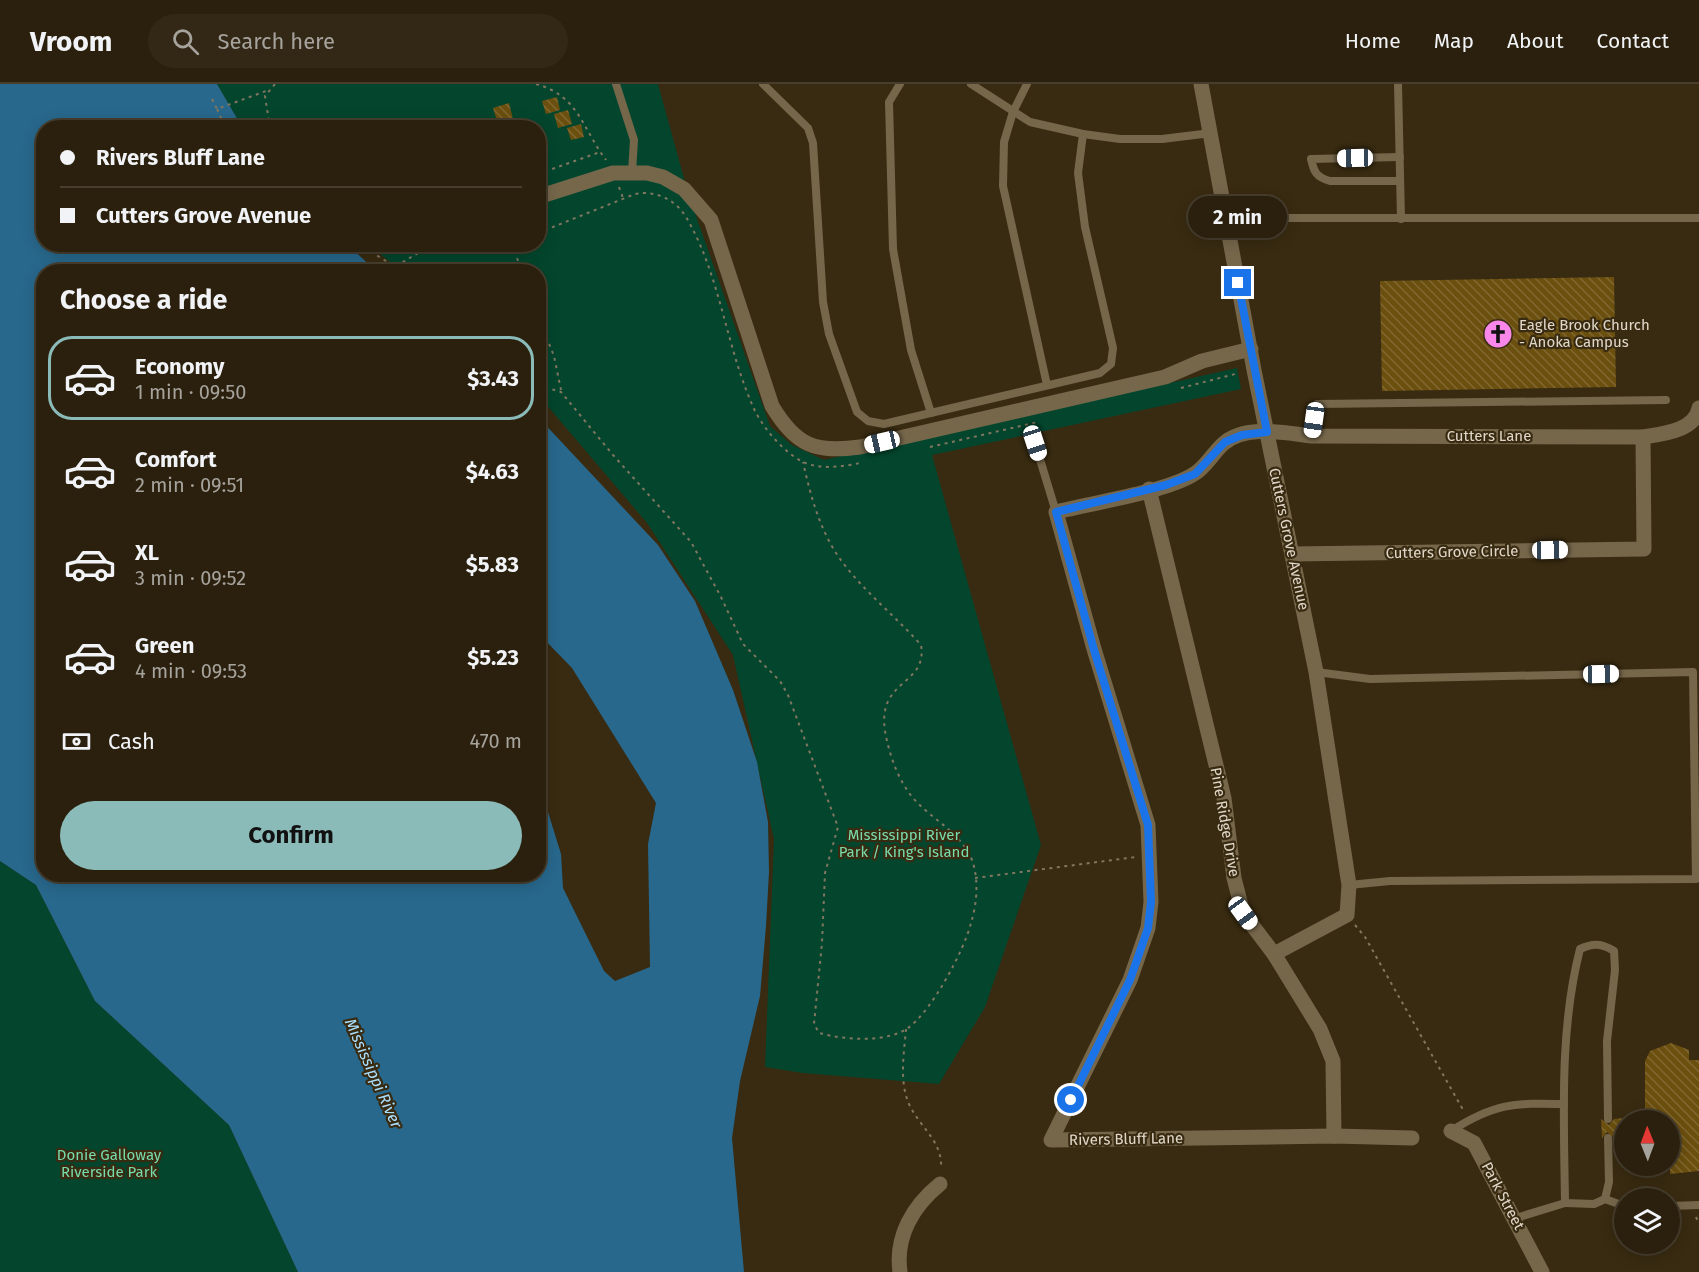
<!DOCTYPE html>
<html lang="en">
<head>
<meta charset="utf-8">
<style>
	body { margin:0; font-family:"Fira Sans",sans-serif; background:#332816; color:#f1f3f6; height:100vh; display:flex; flex-direction:column; font-size:22px; white-space:nowrap }
	* { box-sizing:border-box; margin:0 }
	p { font-size:20px; color:#a6a39d }
	.icon { flex:none; width:33px; height:33px; fill:none; stroke:currentColor; stroke-width:2; stroke-linecap:round; stroke-linejoin:round }
	.map { position:relative; flex:1; overflow:hidden }
	.drawer { position:absolute; left:36px; top:180px; width:510px; height:618px; display:flex; flex-direction:column; background:#2b200d; border-radius:24px; box-shadow:0 3px 15px #0003,0 0 0 2px #473e2e }
	.drawer>* { flex:none }
	.guide { position:absolute; left:36px; top:36px; width:510px; height:132px; border-radius:24px; box-shadow:0 3px 15px #0003,0 0 0 2px #473e2e; display:grid; align-content:center; height:132px; padding:0 24px; background:#2b200d }
	.needle { width:39px; rotate:359deg }
	.buttons { position:absolute; left:1614px; top:1026px; display:grid; gap:12px }
	.buttons a { display:grid; place-items:center; width:66px; height:66px; border-radius:50%; background:#2b200d; box-shadow:0 3px 15px #0003,0 0 0 2px #473e2e; font-size:30px }
	.end { position:absolute; width:27px; height:27px; margin:-14px; border:8px solid #1a73e8; background:#fff; box-shadow:0 0 0 3px #fff }
	.from { border-radius:50% }
	.bubble { position:absolute; height:42px; border-radius:21px; background:#2b200d; box-shadow:0 3px 15px #0003,0 0 0 2px #473e2e; font-size:20px; font-weight:700; line-height:42px; text-align:center }
	.car { position:absolute; width:18px; height:36px; margin:-18px -9px; border-radius:8px; box-shadow:0 0 4px 2px #0007; background:linear-gradient(#fff 24%,#345 0 40%,#fff 0 76%,#345 0 86%,#fff 0) }
	.guide b { display:flex; align-items:center; gap:21px; height:57px; font-size:22px }
	.guide b+b { border-top:2px solid #473e2e }
	.guide i { width:15px; height:15px; background:#f1f3f6 }
	ul { padding:0; list-style:none }
	li { display:flex; align-items:center; gap:18px; height:84px; margin:0 12px 9px; padding:0 12px; border:3px solid transparent; border-radius:24px }
	li div { flex:1 }
	li b { display:block; font-size:22px }
	li em { font-style:normal; font-weight:700 }
	li.current { border-color:#8bbbb9 }
	li>.icon { width:54px; height:54px; stroke-width:1.5 }
	h2 { padding:0 24px; font-size:27px; line-height:72px }
	.pay { display:flex; align-items:center; gap:15px; height:66px; padding:0 24px; font-size:22px }
	.pay p { margin-inline-start:auto }
	.action { display:flex; gap:12px; margin-top:auto; padding:12px 24px }
	.action a { flex:1; height:69px; border-radius:36px; background:#8bbbb9; color:#111; font-size:24px; font-weight:700; line-height:69px; text-align:center }
	header { display:flex; align-items:center; gap:36px; box-sizing:border-box; height:84px; padding:0 30px; background:#2b200d; border-bottom:2px solid #473e2e }
	header strong { font-size:28px }
	nav { display:flex; gap:33px; margin-inline-start:auto; font-size:21px }
	.search { width:420px; height:54px; background:#332816; display:flex; align-items:center; gap:15px; box-sizing:border-box; padding:0 21px; border-radius:33px; color:#a6a39d; font-size:22px }
	.map>svg:first-child { display:block }
	.green { fill:#03462d }
	.water { fill:#28688c }
	.building { fill:url(#building-back-hatch) }
	.lines { fill:none; stroke-linecap:round; stroke-linejoin:round }
	.path { stroke:#817660; stroke-width:2; stroke-dasharray:3 4.5; stroke-linecap:butt }
	.lane { stroke:#76674b; stroke-width:8 }
	.street { stroke:#76674b; stroke-width:15 }
	.route { stroke:#1a73e8; stroke-width:8 }
	.labels { text-anchor:middle; stroke-width:4.5; stroke-linejoin:round; paint-order:stroke }
	.poi-label { font-size:15px; fill:#e0d7c8; stroke:#392b11; text-anchor:start }
	.street-label { font-size:15px; fill:#e0d7c8; stroke:#392b11 }
	.park-label { font-size:15px; fill:#78dbac; stroke:#392b11 }
	.water-label { font-size:16px; font-style:italic; fill:#abdfff; stroke:#392b11 }
</style>
</head>
<body>
<header>
<strong>Vroom</strong>
<div class="search"><svg class="icon" aria-label="search" viewBox="0 0 24 24"><circle cx="10" cy="10" r="6"/><path d="M15 15l6 6"/></svg>Search here</div>
<nav><a>Home</a><a>Map</a><a>About</a><a>Contact</a></nav>
</header>
<div class="map">
<svg width="1699" height="1188" viewBox="0 0 1699 1188">
	<defs>
		<pattern id="building-back-hatch" width="6" height="6" patternUnits="userSpaceOnUse" patternTransform="scale(1.5)"><rect width="6" height="6" fill="#6b4f0e"/><path d="M-1 5l2 2M0 0l6 6M5-1l2 2" fill="none" stroke="#806830"/></pattern>
	</defs>
	<rect width="100%" height="100%" fill="#392b11"/>
	<g class="green">
		<polygon points="217,0 658,0 688,109 770,342 792,361 824,376 1237,284 1241,305 932,371 1041,761 985,923 939,1000 803,989 765,983 774,755 733,571 647,439 539,312 538,188 401,187 369,161 538,160 538,44 242,43"/>
		<polygon points="0,777 36,801 95,917 229,1041 298,1188 0,1188"/>
	</g>
	<polygon class="water" points="0,0 217,0 242,43 44,44 44,160 348,161 376,187 44,188 44,790 538,790 539,699 561,770 563,804 604,887 615,897 650,883 648,760 656,719 572,584 539,550 539,334 658,461 695,517 733,606 757,678 768,738 769,788 766,842 760,912 740,997 732,1054 744,1188 298,1188 229,1041 95,917 36,801 0,777"/>
	<g class="building">
		<polygon points="557,13 560,26 546,30 542,17"/>
		<polygon points="509,19 513,35 498,40 493,24"/>
		<polygon points="568,26 572,40 558,44 554,30"/>
		<polygon points="581,40 584,53 571,56 567,44"/>
		<polygon points="1614,193 1616,303 1382,307 1380,197"/>
		<polygon points="1671,959 1689,966 1689,976 1699,976 1699,1087 1670,1090 1670,1036 1645,1036 1645,977 1650,967"/>
		<polygon points="1624,1034 1624,1054 1614,1054 1607,1048 1602,1054 1601,1035 1609,1041 1614,1035"/>
	</g>
	<g class="lines">
		<g class="path">
			<path d="M536,0C579,12 582,44 606,76"/>
			<polyline points="212,15 217,25 266,7"/>
			<polyline points="217,25 222,36"/>
			<polyline points="270,44 265,12 275,0"/>
			<polyline points="538,90 600,68"/>
			<polyline points="619,103 623,114"/>
			<path d="M538,149L635,110C655,106 675,115 686,133C721,192 726,265 755,327C765,346 782,366 801,377C817,386 842,383 860,379"/>
			<polyline points="358,160 404,188"/>
			<polyline points="512,160 522,188"/>
			<polyline points="396,182 434,160"/>
			<polyline points="538,232 554,272 561,306"/>
			<path d="M538,301L561,308L613,371L691,458L721,513L743,560L780,597L788,611L838,743L825,789L822,859L814,940L819,949C844,956 886,959 908,944C931,928 964,867 971,839C977,820 979,795 972,776C961,748 932,736 913,714C898,696 889,670 885,647C877,594 928,602 921,561C891,527 850,497 829,457C816,432 809,405 803,378"/>
			<polyline points="1181,304 1239,289"/>
			<polyline points="930,363 1038,338"/>
			<polyline points="975,794 1136,773"/>
			<polyline points="1355,841 1365,853 1462,1024 1460,1028"/>
			<path d="M906,945C904,970 899,997 909,1020C920,1044 943,1057 941,1085"/>
			<polyline points="1696,1133 1699,1140"/>
		</g>
		<g class="lane">
			<polyline points="616,0 634,56 632,88"/>
			<polyline points="763,0 808,44 813,59 823,218 829,250 857,328 868,337 884,340 1100,289 1111,280 1113,264 1085,143 1078,89 1083,50"/>
			<polyline points="900,0 889,18 893,165 911,266 931,329"/>
			<polyline points="971,0 1030,38 1083,50 1120,55 1162,55 1211,49"/>
			<polyline points="1027,0 1013,28 1004,58 1003,102 1047,301"/>
			<polyline points="1398,0 1401,135"/>
			<path d="M1400,73L1311,75C1314,88 1316,93 1330,97H1400"/>
			<polyline points="1226,134 1699,134"/>
			<polyline points="1312,352 1317,320 1666,316"/>
			<polyline points="1035,359 1056,428"/>
			<polyline points="1316,588 1370,595 1693,588 1696,795 1390,797 1349,801"/>
			<path d="M1608,1035L1607,957L1615,886L1614,867C1601,859 1593,859 1580,865C1559,947 1564,1034 1565,1119L1594,1120L1605,1115L1609,1098L1608,1054"/>
			<path d="M1451,1047C1495,1019 1513,1019 1564,1020"/>
			<polyline points="1605,1115 1624,1122"/>
			<polyline points="1670,1122 1699,1121"/>
			<polyline points="1516,1134 1565,1119"/>
		</g>
		<g class="street">
			<polyline points="1201,0 1254,286 1316,588 1349,801 1347,831 1274,870"/>
			<path d="M538,113L613,89H647L663,93L684,105L711,136L772,322C796,362 815,369 860,363L1165,293L1202,277L1251,265"/>
			<polyline points="1149,405 1224,714 1234,794 1243,829 1274,870 1320,945 1333,977 1334,1052"/>
			<polyline points="1292,470 1644,465 1643,353"/>
			<polyline points="1451,1047 1474,1059 1542,1188"/>
			<path d="M1412,1054L1334,1052L1051,1056L1130,896L1148,844L1151,818L1148,741L1094,565L1056,428C1091,419 1166,408 1194,390C1205,384 1213,369 1223,360C1245,340 1285,349 1312,352L1643,353C1662,350 1695,347 1699,324"/>
			<path d="M900,1188C895,1152 913,1122 940,1100"/>
		</g>
	</g>
	<g class="lines">
		<polyline class="route" points="1071,1016 1130,896 1148,844 1151,818 1148,741 1094,566 1056,428 1166,401 1195,390 1225,358 1242,351 1267,348 1238,199"/>
	</g>
	<defs>
		<g id="church-disc" transform="scale(1.5)"><circle r="9.5" fill="#f987e9" stroke="#392b11"/><path d="M-1.2-6h2.4v3.5h3.3v2.4h-3.3V6h-2.4V-.1h-3.3v-2.4h3.3Z" fill="#111"/></g>
	</defs>
	<g fill-rule="evenodd">
		<use href="#church-disc" x="1498" y="250"/>
	</g>
	<g class="labels">
		<g class="poi-label">
			<text x="1519" y="246">Eagle Brook Church<tspan x="1519" dy="17">- Anoka Campus</tspan></text>
		</g>
		<g class="street-label">
			<text x="1489" y="357">Cutters Lane</text>
			<text transform="translate(1289 455) rotate(78)" y="5">Cutters Grove Avenue</text>
			<text transform="translate(1452 468) rotate(-1)" y="5">Cutters Grove Circle</text>
			<text transform="translate(1225 738) rotate(80)" y="5">Pine Ridge Drive</text>
			<text transform="translate(1126 1055) rotate(-1)" y="5">Rivers Bluff Lane</text>
			<text transform="translate(1503 1112) rotate(62)" y="5">Park Street</text>
		</g>
		<g class="park-label">
			<text x="904" y="756">Mississippi River<tspan x="904" dy="17">Park / King's Island</tspan></text>
			<text x="109" y="1076">Donie Galloway<tspan x="109" dy="17">Riverside Park</tspan></text>
		</g>
		<g class="water-label">
			<text transform="translate(374 989) rotate(66)" y="6">Mississippi River</text>
		</g>
	</g>
</svg>
<div class="buttons">
<a><svg class="needle" viewBox="-14 -14 28 28"><path d="M0-13l5 13h-10z" fill="#e53935"/><path d="M0 13l5-13h-10z" fill="#a6a39d"/></svg></a>
<a><svg class="icon" aria-label="layers" viewBox="0 0 24 24"><path d="M12 4l9 5-9 5-9-5zM3 14l9 5 9-5"/></svg></a>
</div>
<i class="end from" style="left:1071px;top:1016px"></i>
<i class="end" style="left:1238px;top:199px"></i>
<div class="bubble" style="left:1188px;top:112px;width:99px">2 min</div>
<i class="car" style="left:1355px;top:74px;rotate:269deg"></i>
<i class="car" style="left:1314px;top:336px;rotate:188deg"></i>
<i class="car" style="left:882px;top:358px;rotate:257deg"></i>
<i class="car" style="left:1035px;top:359px;rotate:162deg"></i>
<i class="car" style="left:1550px;top:466px;rotate:89deg"></i>
<i class="car" style="left:1601px;top:590px;rotate:89deg"></i>
<i class="car" style="left:1243px;top:829px;rotate:144deg"></i>
<div class="guide">
<b><i class="from"></i>Rivers Bluff Lane</b>
<b><i></i>Cutters Grove Avenue</b>
</div>
<section class="drawer">
<h2>Choose a ride</h2>
<ul>
<li class="current"><svg class="icon" aria-label="car" viewBox="0 0 24 24"><path d="M5 17H2v-5l4-1 3-4h7l3 4 3 1v5h-3M9 17h6M6 11h13"/><circle cx="7" cy="17" r="2"/><circle cx="17" cy="17" r="2"/></svg><div><b>Economy</b><p>1 min · 09:50</p></div><em>$3.43</em></li>
<li><svg class="icon" aria-label="car" viewBox="0 0 24 24"><path d="M5 17H2v-5l4-1 3-4h7l3 4 3 1v5h-3M9 17h6M6 11h13"/><circle cx="7" cy="17" r="2"/><circle cx="17" cy="17" r="2"/></svg><div><b>Comfort</b><p>2 min · 09:51</p></div><em>$4.63</em></li>
<li><svg class="icon" aria-label="car" viewBox="0 0 24 24"><path d="M5 17H2v-5l4-1 3-4h7l3 4 3 1v5h-3M9 17h6M6 11h13"/><circle cx="7" cy="17" r="2"/><circle cx="17" cy="17" r="2"/></svg><div><b>XL</b><p>3 min · 09:52</p></div><em>$5.83</em></li>
<li><svg class="icon" aria-label="car" viewBox="0 0 24 24"><path d="M5 17H2v-5l4-1 3-4h7l3 4 3 1v5h-3M9 17h6M6 11h13"/><circle cx="7" cy="17" r="2"/><circle cx="17" cy="17" r="2"/></svg><div><b>Green</b><p>4 min · 09:53</p></div><em>$5.23</em></li>
</ul>
<div class="pay"><svg class="icon" aria-label="cash" viewBox="0 0 24 24"><path d="M3 7h18v10H3z"/><circle cx="12" cy="12" r="2"/></svg>Cash<p>470 m</p></div>
<div class="action"><a>Confirm</a></div>
</section>
</div>
</body>
</html>
